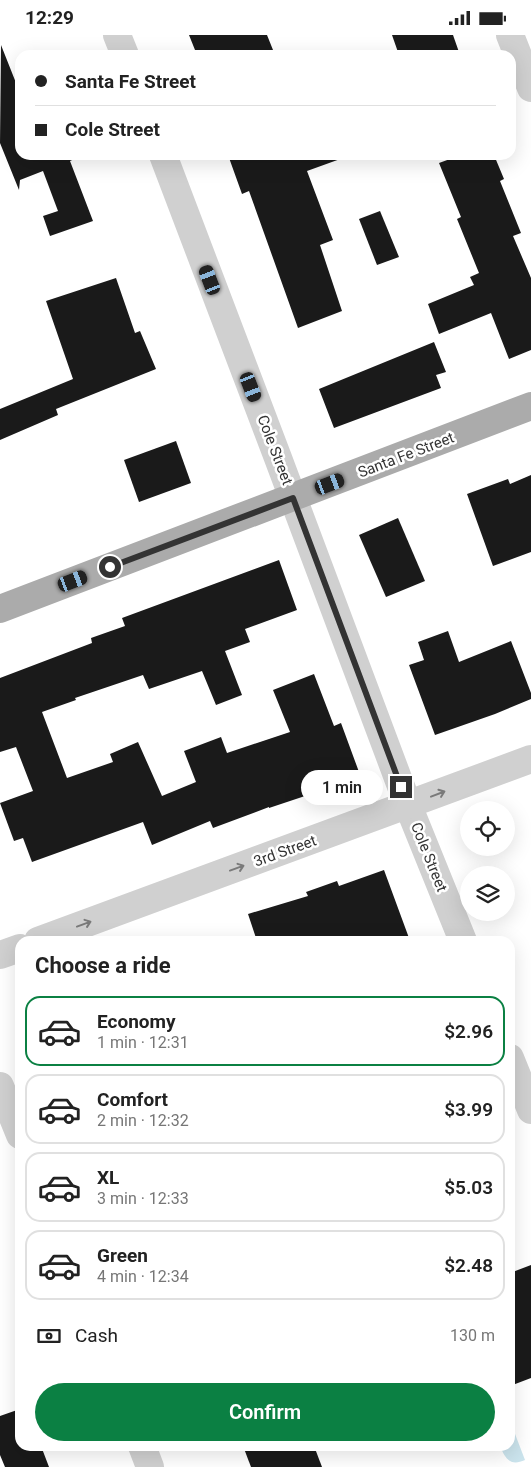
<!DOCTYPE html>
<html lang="en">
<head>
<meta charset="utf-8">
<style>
	body { margin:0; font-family:Roboto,sans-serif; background:#f6f6f6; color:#222; height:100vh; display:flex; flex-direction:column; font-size:19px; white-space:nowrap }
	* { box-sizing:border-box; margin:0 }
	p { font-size:16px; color:#767676 }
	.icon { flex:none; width:28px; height:28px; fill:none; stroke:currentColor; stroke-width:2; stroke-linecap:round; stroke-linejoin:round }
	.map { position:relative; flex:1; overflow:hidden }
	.sheet { position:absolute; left:15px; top:901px; width:500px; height:515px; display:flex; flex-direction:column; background:#fff; border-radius:15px; box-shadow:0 5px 20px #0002 }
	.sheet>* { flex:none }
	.hud { position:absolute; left:15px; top:15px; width:501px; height:110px; border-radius:15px; box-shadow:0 5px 20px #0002; display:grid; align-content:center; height:110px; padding:0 20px; background:#fff }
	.controls { position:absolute; left:460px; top:766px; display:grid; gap:10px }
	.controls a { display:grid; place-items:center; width:55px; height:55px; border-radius:50%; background:#fff; box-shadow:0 5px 20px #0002; font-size:25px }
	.end { position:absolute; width:22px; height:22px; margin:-11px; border:6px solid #333; background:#fff; box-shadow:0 0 0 2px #fff }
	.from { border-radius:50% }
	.bubble { position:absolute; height:35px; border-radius:18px; background:#fff; box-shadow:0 5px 20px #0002; font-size:16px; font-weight:600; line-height:35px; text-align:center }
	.car { position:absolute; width:15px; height:30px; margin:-15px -8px; border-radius:6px; box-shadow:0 0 4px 1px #0007; background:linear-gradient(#222 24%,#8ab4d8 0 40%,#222 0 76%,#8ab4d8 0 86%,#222 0) }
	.hud b { display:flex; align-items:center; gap:18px; height:48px; font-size:19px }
	.hud b+b { border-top:1px solid #e0e0e0 }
	.hud i { width:12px; height:12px; background:#222 }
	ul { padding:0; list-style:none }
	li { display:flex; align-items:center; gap:15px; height:70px; margin:0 10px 8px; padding:0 10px; border:2px solid #e0e0e0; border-radius:15px }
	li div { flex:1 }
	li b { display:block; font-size:19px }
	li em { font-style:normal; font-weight:600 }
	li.on { border-color:#0b8043 }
	li>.icon { width:45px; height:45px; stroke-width:1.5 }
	h2 { padding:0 20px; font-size:22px; line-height:60px }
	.pay { display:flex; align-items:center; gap:12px; height:55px; padding:0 20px; font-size:19px }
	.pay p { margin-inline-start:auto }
	.button { display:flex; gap:10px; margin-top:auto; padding:10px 20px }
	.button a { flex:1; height:58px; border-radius:30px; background:#0b8043; color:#fff; font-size:20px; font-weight:600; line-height:58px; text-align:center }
	.status { display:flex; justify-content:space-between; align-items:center; height:35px; padding:0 25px; background:#fff; direction:ltr }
	.status svg { height:14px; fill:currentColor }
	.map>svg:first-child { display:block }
	.water { fill:#cbe4ed }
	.building { fill:#1a1a1a }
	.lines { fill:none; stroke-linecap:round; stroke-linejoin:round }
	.minor { stroke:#d0d0d0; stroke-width:28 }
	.major { stroke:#ababab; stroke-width:28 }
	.oneway { stroke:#7a7a7a }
	.route { stroke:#333; stroke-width:6 }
	.labels { text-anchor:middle; stroke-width:5; stroke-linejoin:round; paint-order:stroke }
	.street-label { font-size:15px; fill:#333; stroke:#fff }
</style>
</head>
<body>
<div class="status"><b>12:29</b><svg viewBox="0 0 49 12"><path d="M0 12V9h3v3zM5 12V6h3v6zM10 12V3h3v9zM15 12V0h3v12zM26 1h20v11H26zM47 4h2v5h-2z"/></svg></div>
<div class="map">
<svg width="531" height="1432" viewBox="0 0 531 1432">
	<rect width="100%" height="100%" fill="#fff"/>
	<path class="water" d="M510,1390L512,1391L525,1425C510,1432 505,1423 500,1411H510Z"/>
	<g class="building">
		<polygon points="189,0 267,0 275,20 197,20"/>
		<polygon points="392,0 453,0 460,20 399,20"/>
		<polygon points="1,10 20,58 20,120 80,120 81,121 70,126 93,186 50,201 43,181 58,176 43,136 20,145 19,155 0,108"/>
		<polygon points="228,120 342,120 343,123 307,136 333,205 320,210 342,276 298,293 249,156 242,159"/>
		<polygon points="461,120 494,120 504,144 500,146 521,198 513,201 531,243 531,315 509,324 491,278 439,299 428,269 474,250 470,242 479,238 457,184 461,182 439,128"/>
		<polygon points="380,176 399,222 377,230 359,184"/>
		<polygon points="116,243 135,298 140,296 156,334 56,374 58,380 0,405 0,374 73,344 46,266"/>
		<polygon points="434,307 446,337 436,340 441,353 334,393 319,354"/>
		<polygon points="176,406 191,448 139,467 124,425"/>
		<polygon points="531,440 531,517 493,531 467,459 508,444 510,449"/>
		<polygon points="398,483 425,546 386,562 359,500"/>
		<polygon points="279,525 297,575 245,594 250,607 225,616 242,660 216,670 202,636 149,654 143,640 75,663 76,665 42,677 67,743 113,727 110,719 138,707 162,761 196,747 184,716 221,702 227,718 290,697 273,655 314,639 334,691 341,688 359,737 306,756 308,760 269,773 269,772 213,793 210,786 152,810 143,787 32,827 23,803 14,806 0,768 33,756 16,712 0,717 0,643 92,608 91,603 125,591 122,583"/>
		<polygon points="448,596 459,627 511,606 531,658 531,664 495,679 435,700 409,630 424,625 418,607"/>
		<polygon points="384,835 409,903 398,906 257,906 248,879 308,861 306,857 337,846 339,851"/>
		<polygon points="531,1230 531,1343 510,1351 510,1238"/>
		<polygon points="20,1374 20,1411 41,1411 49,1432 5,1432 0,1420 0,1381"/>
		<polygon points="243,1411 314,1411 322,1432 251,1432"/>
	</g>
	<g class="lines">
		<g class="minor">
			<polyline points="117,0 125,20"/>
			<polyline points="510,0 531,53"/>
			<polyline points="163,120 278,423 408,770 463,906"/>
			<polyline points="38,906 531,724"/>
			<polyline points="0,920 20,913"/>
			<polyline points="510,1023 531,1075"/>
			<polyline points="0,1051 20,1100"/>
			<polyline points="142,1411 150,1432"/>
		</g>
		<polyline class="major" points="0,574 531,371"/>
	</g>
	<defs><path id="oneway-shaft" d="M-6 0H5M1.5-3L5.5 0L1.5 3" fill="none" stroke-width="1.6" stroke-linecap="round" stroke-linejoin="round" transform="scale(1.25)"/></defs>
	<g class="oneway">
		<use href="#oneway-shaft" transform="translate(438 759) rotate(-21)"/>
		<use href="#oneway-shaft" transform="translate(237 833) rotate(-20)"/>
		<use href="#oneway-shaft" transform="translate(84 889) rotate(-20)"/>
	</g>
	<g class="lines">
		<polyline class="route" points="110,532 293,463 401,752"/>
	</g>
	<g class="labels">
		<g class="street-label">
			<text transform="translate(275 415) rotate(69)" y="5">Cole Street</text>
			<text transform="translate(406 420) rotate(-21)" y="5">Santa Fe Street</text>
			<text transform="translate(285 816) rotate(-20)" y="5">3rd Street</text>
			<text transform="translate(429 822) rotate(68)" y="5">Cole Street</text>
		</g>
	</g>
</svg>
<div class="controls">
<a><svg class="icon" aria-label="locate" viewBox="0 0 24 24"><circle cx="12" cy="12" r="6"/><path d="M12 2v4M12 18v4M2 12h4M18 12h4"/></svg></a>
<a><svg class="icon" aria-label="layers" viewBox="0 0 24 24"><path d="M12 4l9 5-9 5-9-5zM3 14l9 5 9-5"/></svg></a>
</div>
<i class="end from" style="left:110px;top:532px"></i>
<i class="end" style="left:401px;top:752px"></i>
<div class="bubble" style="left:301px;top:735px;width:82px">1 min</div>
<i class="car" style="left:210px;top:245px;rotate:339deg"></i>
<i class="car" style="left:251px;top:352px;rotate:159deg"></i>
<i class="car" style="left:330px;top:449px;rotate:69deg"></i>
<i class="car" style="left:73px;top:546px;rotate:69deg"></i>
<div class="hud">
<b><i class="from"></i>Santa Fe Street</b>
<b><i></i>Cole Street</b>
</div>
<section class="sheet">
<h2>Choose a ride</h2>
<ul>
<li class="on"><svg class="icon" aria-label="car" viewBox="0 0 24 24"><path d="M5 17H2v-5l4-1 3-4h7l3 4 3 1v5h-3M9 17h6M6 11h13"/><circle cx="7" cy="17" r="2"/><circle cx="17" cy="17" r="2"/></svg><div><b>Economy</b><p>1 min · 12:31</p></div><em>$2.96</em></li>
<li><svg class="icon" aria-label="car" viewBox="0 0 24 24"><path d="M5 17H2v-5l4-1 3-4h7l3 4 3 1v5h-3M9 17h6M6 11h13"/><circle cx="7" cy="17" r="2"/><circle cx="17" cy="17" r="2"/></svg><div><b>Comfort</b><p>2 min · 12:32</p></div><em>$3.99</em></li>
<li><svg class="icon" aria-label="car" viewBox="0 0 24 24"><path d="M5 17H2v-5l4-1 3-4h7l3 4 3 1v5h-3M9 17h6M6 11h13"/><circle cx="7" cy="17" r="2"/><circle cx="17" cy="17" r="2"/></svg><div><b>XL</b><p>3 min · 12:33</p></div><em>$5.03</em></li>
<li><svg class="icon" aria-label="car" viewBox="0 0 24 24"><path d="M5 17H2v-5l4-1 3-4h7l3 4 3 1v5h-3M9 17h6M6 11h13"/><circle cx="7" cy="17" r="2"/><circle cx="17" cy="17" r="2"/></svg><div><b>Green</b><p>4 min · 12:34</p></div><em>$2.48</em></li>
</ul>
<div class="pay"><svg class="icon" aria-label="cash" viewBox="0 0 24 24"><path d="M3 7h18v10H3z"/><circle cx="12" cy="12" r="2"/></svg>Cash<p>130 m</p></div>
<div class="button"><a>Confirm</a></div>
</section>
</div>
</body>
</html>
